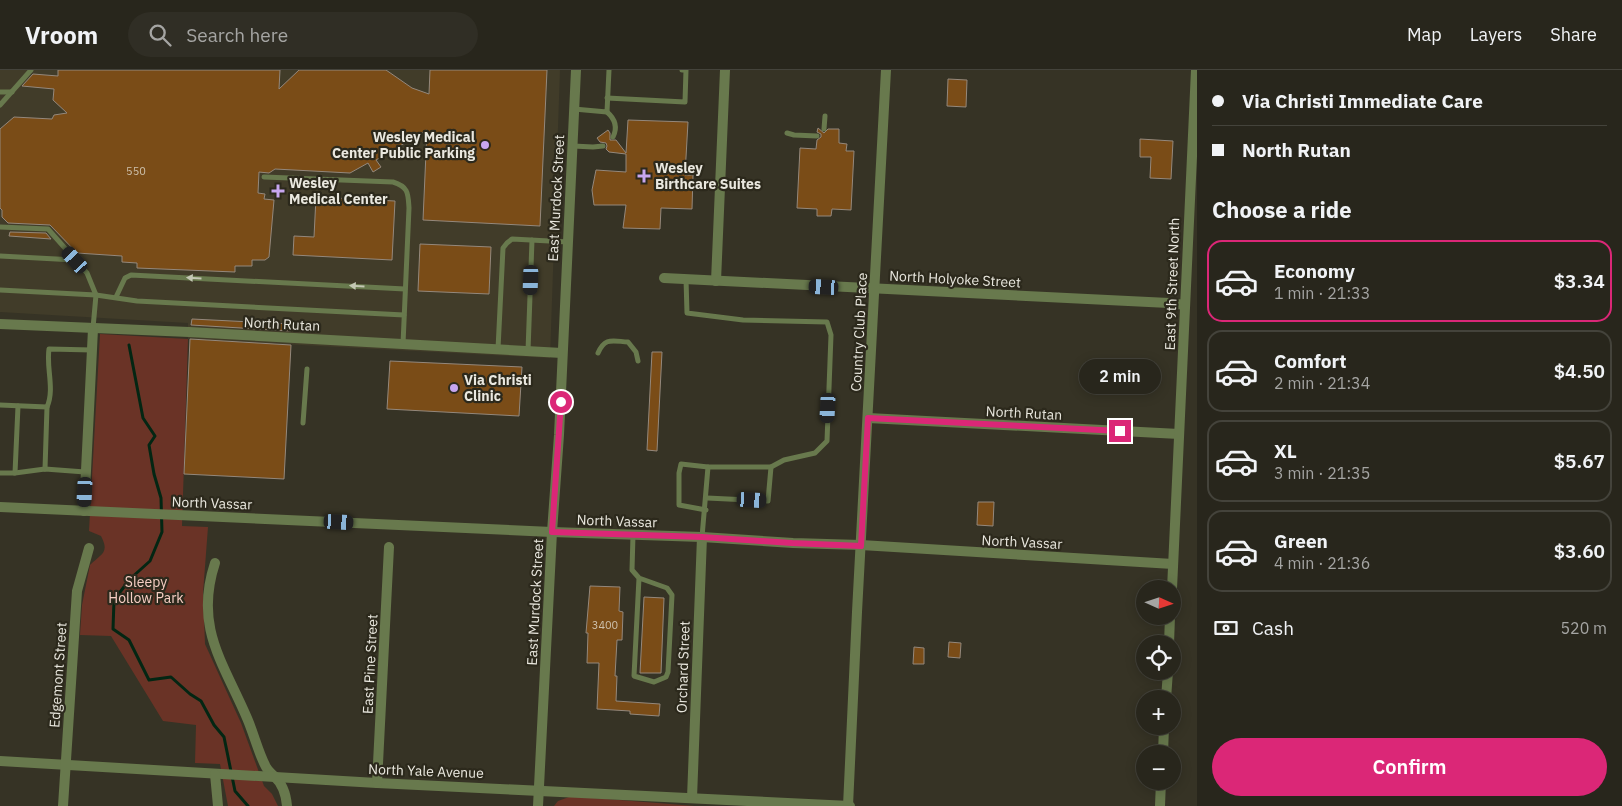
<!DOCTYPE html>
<html lang="en">
<head>
<meta charset="utf-8">
<style>
	body { margin:0; font-family:"IBM Plex Sans",sans-serif; background:#302e25; color:#f1f3f6; height:100vh; display:flex; flex-direction:column; font-size:19px; white-space:nowrap }
	* { box-sizing:border-box; margin:0 }
	p { font-size:16px; color:#a5a5a3 }
	.icon { flex:none; width:28px; height:28px; fill:none; stroke:currentColor; stroke-width:2; stroke-linecap:round; stroke-linejoin:round }
	.map { position:relative; flex:1; overflow:hidden }
	.details { display:flex; flex-direction:column; background:#28261c; width:425px }
	.details>* { flex:none }
	.banner { display:grid; align-content:center; height:110px; padding:0 15px; background:#28261c }
	.needle { width:32px; rotate:93deg }
	.fabs { position:absolute; left:1136px; top:510px; display:grid; gap:10px }
	.fabs a { display:grid; place-items:center; width:45px; height:45px; border-radius:50%; background:#28261c; box-shadow:0 2px 12px #0003,0 0 0 1px #44433b; font-size:25px }
	.end { position:absolute; width:22px; height:22px; margin:-11px; border:6px solid #db2777; background:#fff; box-shadow:0 0 0 2px #fff }
	.from { border-radius:50% }
	.bubble { position:absolute; height:35px; border-radius:18px; background:#28261c; box-shadow:0 2px 12px #0003,0 0 0 1px #44433b; font-size:16px; font-weight:600; line-height:35px; text-align:center }
	.car { position:absolute; width:15px; height:30px; margin:-15px -8px; border-radius:6px; box-shadow:0 0 4px 1px #0007; background:linear-gradient(#222 24%,#8ab4d8 0 40%,#222 0 76%,#8ab4d8 0 86%,#222 0) }
	.banner b { display:flex; align-items:center; gap:18px; height:48px; font-size:19px }
	.banner b+b { border-top:1px solid #44433b }
	.banner i { width:12px; height:12px; background:#f1f3f6 }
	ul { padding:0; list-style:none }
	li { display:flex; align-items:center; gap:15px; height:82px; margin:0 10px 8px; padding:0 5px; border:2px solid #44433b; border-radius:15px }
	li div { flex:1 }
	li b { display:block; font-size:19px }
	li em { font-style:normal; font-weight:600 }
	li.current { border-color:#db2777 }
	li>.icon { width:45px; height:45px; stroke-width:1.5 }
	h2 { padding:0 15px; font-size:22px; line-height:60px }
	.pay { display:flex; align-items:center; gap:12px; height:55px; padding:0 15px; font-size:19px }
	.pay p { margin-inline-start:auto }
	.button { display:flex; gap:10px; margin-top:auto; padding:10px 15px }
	.button a { flex:1; height:58px; border-radius:30px; background:#db2777; color:#fff; font-size:20px; font-weight:600; line-height:58px; text-align:center }
	header { display:flex; align-items:center; gap:30px; box-sizing:border-box; height:70px; padding:0 25px; background:#28261c; border-bottom:1px solid #44433b }
	header strong { font-size:24px }
	nav { display:flex; gap:28px; margin-inline-start:auto; font-size:18px }
	.search { width:350px; height:45px; background:#302e25; display:flex; align-items:center; gap:12px; box-sizing:border-box; padding:0 18px; border-radius:28px; color:#a5a5a3; font-size:19px }
	main { display:flex; flex:1; min-height:0 }
	.map>svg:first-child { display:block }
	.built { fill:#413c29 }
	.green { fill:#6a3326 }
	.lines { fill:none; stroke-linecap:round; stroke-linejoin:round }
	.stream { stroke:#032613; stroke-width:3 }
	.building { fill:#7a4c17; stroke:#94887c }
	.service { stroke:#68794d; stroke-width:5 }
	.minor { stroke:#68794d; stroke-width:10 }
	.oneway { fill:#c3c7b3 }
	.route { stroke:#db2777; stroke-width:6 }
	.poi-dot { fill:#c7a6ef; stroke:#2c291c; stroke-width:2 }
	.labels { text-anchor:middle; stroke-width:4.5; stroke-linejoin:round; paint-order:stroke }
	.number-label { font-size:11px; fill:#cec1ad }
	.poi-label { font-size:14px; font-weight:bold; fill:#eae8df; stroke:#2c291c; text-anchor:start }
	.street-label { font-size:14px; fill:#eae8df; stroke:#2c291c }
	.park-label { font-size:14px; fill:#f6cec3; stroke:#2c291c }
</style>
</head>
<body>
<header>
<strong>Vroom</strong>
<div class="search"><svg class="icon" aria-label="search" viewBox="0 0 24 24"><circle cx="10" cy="10" r="6"/><path d="M15 15l6 6"/></svg>Search here</div>
<nav><a>Map</a><a>Layers</a><a>Share</a></nav>
</header>
<main>
<div class="map">
<svg width="1197" height="736" viewBox="0 0 1197 736">
	<rect width="100%" height="100%" fill="#363325"/>
	<polygon class="built" points="0,0 560,0 550,288 188,269 188,253 0,242"/>
	<g class="green">
		<path d="M100,264L188,269L182,456L208,457L203,523L205,574L241,653L264,716L272,724L278,736H228L220,694L195,693L196,655L163,651L111,566L80,565L82,535L90,495C101,484 110,483 101,466L89,461Z"/>
		<polygon points="569,727 581,727 695,736 554,736 558,731"/>
	</g>
	<g class="lines">
		<polyline class="stream" points="129,275 143,348 155,366 149,375 154,404 161,428 162,462 150,491 130,509 114,530 113,559 129,570 149,610 171,607 190,624 201,631 214,655 224,667 235,721 248,736"/>
	</g>
	<g class="building">
		<polygon points="58,0 280,0 279,19 299,0 386,0 412,18 429,24 430,0 547,0 540,156 423,150 427,60 376,90 381,97 373,102 368,93 350,103 275,99 269,103 259,102 258,123 265,124 264,129 274,130 269,187 265,190 252,190 252,196 235,196 235,202 137,198 137,193 122,192 122,186 77,183 50,155 8,153 2,147 2,140 0,138 0,59 14,47 52,49 54,45 67,43 53,30 54,19 22,16 33,4 58,6"/>
		<polygon points="948,9 967,10 966,37 947,36"/>
		<polygon points="628,50 688,52 685,105 693,105 692,139 661,138 660,159 623,158 626,135 594,135 592,120 596,100 626,102 626,84 609,82 606,79 607,76 606,73 600,72 597,68 608,60 610,63 610,70 616,70 626,83"/>
		<polygon points="818,58 824,63 828,59 839,59 839,73 847,74 846,81 854,81 851,140 832,139 831,146 817,146 817,139 797,138 800,78 816,79 817,70 821,67 821,64 817,62"/>
		<polygon points="1140,69 1173,71 1171,109 1150,108 1151,87 1140,87"/>
		<polygon points="316,127 395,131 392,190 293,185 294,166 314,167"/>
		<polygon points="10,162 46,163 51,169 9,166"/>
		<polygon points="420,174 491,177 489,224 418,221"/>
		<polygon points="192,249 292,254 291,261 191,255"/>
		<polygon points="190,269 291,275 284,409 184,404"/>
		<polygon points="652,282 662,282 657,381 647,380"/>
		<polygon points="390,291 522,297 519,346 387,339"/>
		<polygon points="978,432 994,432 993,456 977,455"/>
		<polygon points="590,516 620,517 619,541 623,542 622,570 617,570 615,606 617,606 616,631 660,634 659,646 630,644 630,641 597,639 599,593 587,593 588,563 586,563"/>
		<polygon points="644,527 664,528 661,603 640,603"/>
		<polygon points="949,572 961,573 960,588 948,587"/>
		<polygon points="914,577 924,578 924,594 913,594"/>
	</g>
	<g class="lines">
		<g class="service">
			<polyline points="0,22 12,22"/>
			<polyline points="607,28 685,32 686,0 682,0"/>
			<polyline points="0,35 31,0"/>
			<polyline points="574,39 607,42 609,0"/>
			<path d="M607,42C615,49 618,57 613,67"/>
			<polyline points="824,59 825,46"/>
			<polyline points="787,63 794,65 817,66"/>
			<polyline points="573,76 593,77 603,76"/>
			<path d="M264,107L393,112C409,117 408,124 409,138L403,274"/>
			<polyline points="0,157 48,159 87,203 96,225 93,258"/>
			<polyline points="0,186 75,190"/>
			<polyline points="686,209 687,243 743,250 827,252 831,265 827,371 815,383 784,390 771,397 708,397 702,467"/>
			<polyline points="0,220 96,225 137,231 404,245"/>
			<polyline points="116,227 125,208 131,205 405,219"/>
			<polyline points="498,279 503,178 507,173 512,169 568,172"/>
			<polyline points="528,281 532,170"/>
			<path d="M598,283C605,267 612,271 628,272L636,282L638,291"/>
			<path d="M0,335L47,337C55,319 46,298 49,279L92,280"/>
			<polyline points="303,353 307,299"/>
			<polyline points="45,399 47,337"/>
			<polyline points="0,403 15,403 45,399 85,402"/>
			<polyline points="15,403 18,336"/>
			<polyline points="707,428 768,431 771,397"/>
			<polyline points="706,440 679,435 679,403 681,394 708,397"/>
			<polyline points="633,465 632,500 639,508 634,606 654,612 666,607 668,602 672,525 667,518 639,508"/>
		</g>
		<g class="minor">
			<polyline points="664,208 1169,233 1185,235"/>
			<polyline points="716,211 725,0"/>
			<polyline points="0,254 189,262 562,283"/>
			<polyline points="868,348 1179,364"/>
			<polyline points="0,437 552,462 702,467 793,473 861,475 1173,494"/>
			<polyline points="84,441 93,259"/>
			<path d="M215,493C194,557 223,592 247,648C254,664 258,682 266,697C268,701 271,703 274,706C283,714 286,724 287,736"/>
			<polyline points="1172,519 1196,0"/>
			<polyline points="1169,574 1170,546"/>
			<polyline points="1166,629 1168,601"/>
			<polyline points="1163,684 1164,656"/>
			<polyline points="0,691 377,713 850,736"/>
			<polyline points="215,704 218,736"/>
			<polyline points="377,713 389,477"/>
			<polyline points="692,728 702,467"/>
			<polyline points="63,736 77,521 89,478"/>
			<polyline points="538,736 552,462 559,365 576,0"/>
			<polyline points="848,736 857,542 886,0"/>
			<polyline points="1160,736 1161,711"/>
		</g>
	</g>
	<defs><path id="oneway-solid" d="M-6-.8H1V-3.2L6.5 0L1 3.2V.8H-6Z" transform="scale(1.25)"/></defs>
	<g class="oneway">
		<use href="#oneway-solid" transform="translate(194 208) rotate(-177)"/>
		<use href="#oneway-solid" transform="translate(357 216) rotate(-177)"/>
	</g>
	<g class="lines">
		<polyline class="route" points="561,332 552,462 702,467 792,473 861,476 868,348 1120,361"/>
	</g>
	<g class="poi-dot">
		<circle cx="485" cy="75" r="5"/>
		<path d="M641.5 98.5h5v5h5v5h-5v5h-5v-5h-5v-5h5z"/>
		<path d="M275.5 113.5h5v5h5v5h-5v5h-5v-5h-5v-5h5z"/>
		<circle cx="454" cy="318" r="5"/>
	</g>
	<g class="labels">
		<g class="number-label">
			<text x="136" y="105">550</text>
			<text x="605" y="559">3400</text>
		</g>
		<g class="poi-label">
			<text x="475" y="72" text-anchor="end">Wesley Medical<tspan x="475" dy="16">Center Public Parking</tspan></text>
			<text x="655" y="103">Wesley<tspan x="655" dy="16">Birthcare Suites</tspan></text>
			<text x="289" y="118">Wesley<tspan x="289" dy="16">Medical Center</tspan></text>
			<text x="464" y="315">Via Christi<tspan x="464" dy="16">Clinic</tspan></text>
		</g>
		<g class="street-label">
			<text transform="translate(556 128) rotate(-87)" y="5">East Murdock Street</text>
			<text transform="translate(955 209) rotate(3)" y="5">North Holyoke Street</text>
			<text transform="translate(1172 214) rotate(-88)" y="5">East 9th Street North</text>
			<text transform="translate(282 254) rotate(3)" y="5">North Rutan</text>
			<text transform="translate(859 262) rotate(-87)" y="5">Country Club Place</text>
			<text transform="translate(1024 343) rotate(3)" y="5">North Rutan</text>
			<text transform="translate(212 433) rotate(2)" y="5">North Vassar</text>
			<text transform="translate(617 451) rotate(2)" y="5">North Vassar</text>
			<text transform="translate(1022 472) rotate(3)" y="5">North Vassar</text>
			<text transform="translate(535 532) rotate(-87)" y="5">East Murdock Street</text>
			<text transform="translate(370 594) rotate(-87)" y="5">East Pine Street</text>
			<text transform="translate(683 597) rotate(-88)" y="5">Orchard Street</text>
			<text transform="translate(58 605) rotate(-86)" y="5">Edgemont Street</text>
			<text transform="translate(426 701) rotate(2)" y="5">North Yale Avenue</text>
		</g>
		<g class="park-label">
			<text x="146" y="517">Sleepy<tspan x="146" dy="16">Hollow Park</tspan></text>
		</g>
	</g>
</svg>
<div class="fabs">
<a><svg class="needle" viewBox="-14 -14 28 28"><path d="M0-13l5 13h-10z" fill="#e53935"/><path d="M0 13l5-13h-10z" fill="#a5a5a3"/></svg></a>
<a><svg class="icon" aria-label="locate" viewBox="0 0 24 24"><circle cx="12" cy="12" r="6"/><path d="M12 2v4M12 18v4M2 12h4M18 12h4"/></svg></a>
<a>+</a>
<a>−</a>
</div>
<i class="end from" style="left:561px;top:332px"></i>
<i class="end" style="left:1120px;top:361px"></i>
<div class="bubble" style="left:1079px;top:289px;width:82px">2 min</div>
<i class="car" style="left:75px;top:190px;rotate:318deg"></i>
<i class="car" style="left:531px;top:210px;rotate:182deg"></i>
<i class="car" style="left:824px;top:217px;rotate:273deg"></i>
<i class="car" style="left:828px;top:338px;rotate:183deg"></i>
<i class="car" style="left:85px;top:422px;rotate:183deg"></i>
<i class="car" style="left:752px;top:430px;rotate:93deg"></i>
<i class="car" style="left:339px;top:452px;rotate:93deg"></i>
</div>
<section class="details">
<div class="banner">
<b><i class="from"></i>Via Christi Immediate Care</b>
<b><i></i>North Rutan</b>
</div>
<h2>Choose a ride</h2>
<ul>
<li class="current"><svg class="icon" aria-label="car" viewBox="0 0 24 24"><path d="M5 17H2v-5l4-1 3-4h7l3 4 3 1v5h-3M9 17h6M6 11h13"/><circle cx="7" cy="17" r="2"/><circle cx="17" cy="17" r="2"/></svg><div><b>Economy</b><p>1 min · 21:33</p></div><em>$3.34</em></li>
<li><svg class="icon" aria-label="car" viewBox="0 0 24 24"><path d="M5 17H2v-5l4-1 3-4h7l3 4 3 1v5h-3M9 17h6M6 11h13"/><circle cx="7" cy="17" r="2"/><circle cx="17" cy="17" r="2"/></svg><div><b>Comfort</b><p>2 min · 21:34</p></div><em>$4.50</em></li>
<li><svg class="icon" aria-label="car" viewBox="0 0 24 24"><path d="M5 17H2v-5l4-1 3-4h7l3 4 3 1v5h-3M9 17h6M6 11h13"/><circle cx="7" cy="17" r="2"/><circle cx="17" cy="17" r="2"/></svg><div><b>XL</b><p>3 min · 21:35</p></div><em>$5.67</em></li>
<li><svg class="icon" aria-label="car" viewBox="0 0 24 24"><path d="M5 17H2v-5l4-1 3-4h7l3 4 3 1v5h-3M9 17h6M6 11h13"/><circle cx="7" cy="17" r="2"/><circle cx="17" cy="17" r="2"/></svg><div><b>Green</b><p>4 min · 21:36</p></div><em>$3.60</em></li>
</ul>
<div class="pay"><svg class="icon" aria-label="cash" viewBox="0 0 24 24"><path d="M3 7h18v10H3z"/><circle cx="12" cy="12" r="2"/></svg>Cash<p>520 m</p></div>
<div class="button"><a>Confirm</a></div>
</section>
</main>
</body>
</html>
